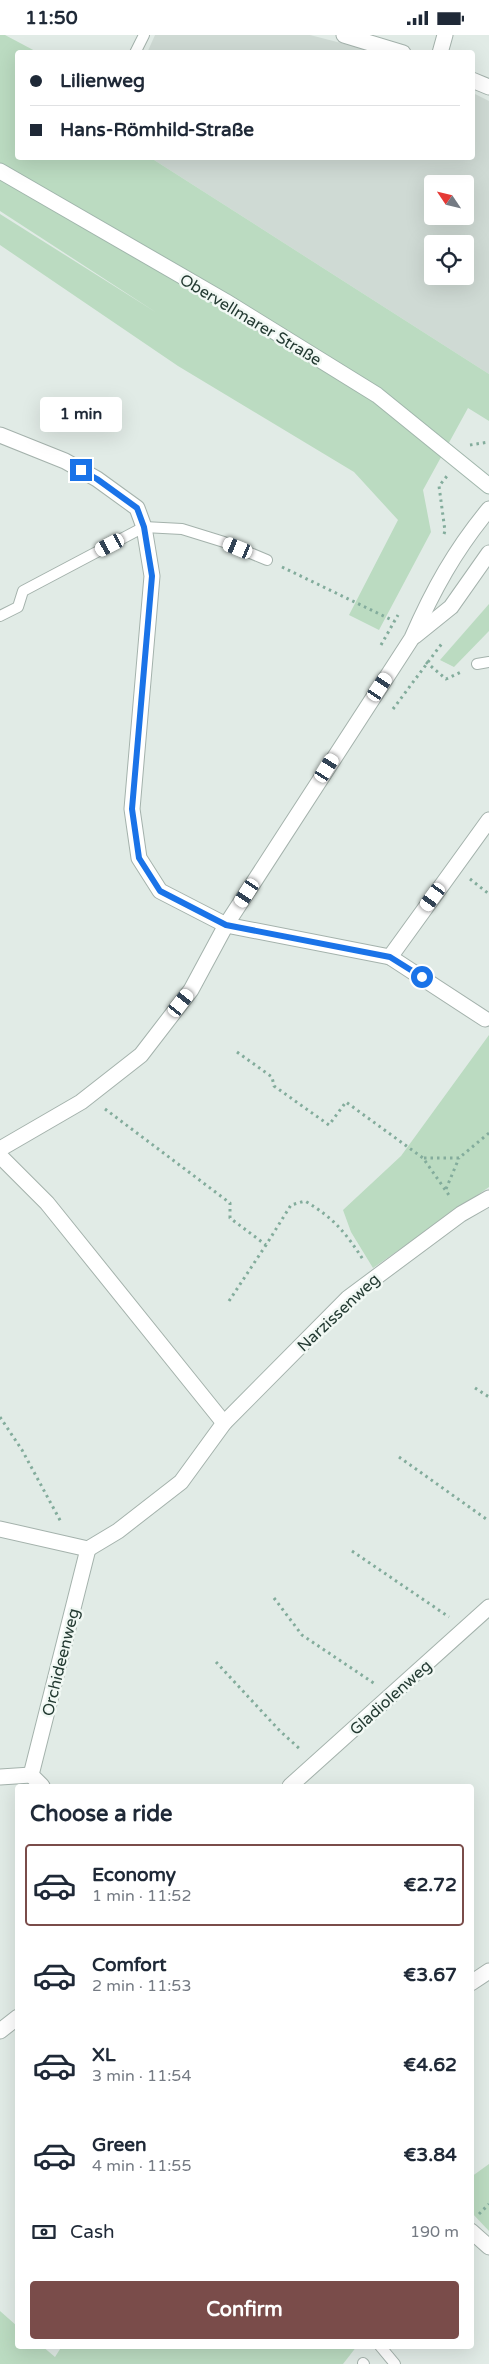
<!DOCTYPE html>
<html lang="en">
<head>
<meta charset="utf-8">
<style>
	body { margin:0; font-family:"Varela Round",sans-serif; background:#f2f2f3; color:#1f2937; height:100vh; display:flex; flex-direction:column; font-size:19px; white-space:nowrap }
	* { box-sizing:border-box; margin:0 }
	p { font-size:16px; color:#747a83 }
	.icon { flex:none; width:28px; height:28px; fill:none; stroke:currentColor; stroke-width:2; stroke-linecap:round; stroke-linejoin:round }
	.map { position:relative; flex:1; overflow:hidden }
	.drawer { position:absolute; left:15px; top:1749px; width:459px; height:565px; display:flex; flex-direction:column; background:#fff; border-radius:5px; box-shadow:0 5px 20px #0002 }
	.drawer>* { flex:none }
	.top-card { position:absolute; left:15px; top:15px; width:460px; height:110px; border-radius:5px; box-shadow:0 5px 20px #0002; display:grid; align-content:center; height:110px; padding:0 15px; background:#fff }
	.needle { width:32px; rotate:305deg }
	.controls { position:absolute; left:424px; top:140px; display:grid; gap:10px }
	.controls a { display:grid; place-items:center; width:50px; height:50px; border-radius:5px; background:#fff; box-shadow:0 5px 20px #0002; font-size:25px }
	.end { position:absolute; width:22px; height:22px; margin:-11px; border:6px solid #1a73e8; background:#fff; box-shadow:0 0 0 2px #fff }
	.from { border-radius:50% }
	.bubble { position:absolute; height:35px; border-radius:5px; background:#fff; box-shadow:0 5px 20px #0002; font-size:16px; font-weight:700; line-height:35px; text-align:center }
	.car { position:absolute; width:15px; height:30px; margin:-15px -8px; border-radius:6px; box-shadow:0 0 4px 1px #0007; background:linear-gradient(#fff 24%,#345 0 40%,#fff 0 76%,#345 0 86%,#fff 0) }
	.top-card b { display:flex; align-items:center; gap:18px; height:48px; font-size:19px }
	.top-card b+b { border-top:1px solid #e0e1e3 }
	.top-card i { width:12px; height:12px; background:#1f2937 }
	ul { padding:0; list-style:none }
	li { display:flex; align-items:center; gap:15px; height:82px; margin:0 10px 8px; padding:0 5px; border:2px solid transparent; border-radius:5px }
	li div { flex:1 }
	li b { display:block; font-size:19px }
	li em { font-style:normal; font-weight:700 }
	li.active { border-color:#7a4c4a }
	li>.icon { width:45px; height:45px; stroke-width:1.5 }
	h2 { padding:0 15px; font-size:22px; line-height:60px }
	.pay { display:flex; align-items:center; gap:12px; height:55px; padding:0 15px; font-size:19px }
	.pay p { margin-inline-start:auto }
	.button { display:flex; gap:10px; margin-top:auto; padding:10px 15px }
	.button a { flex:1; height:58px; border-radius:5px; background:#7a4c4a; color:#fff; font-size:20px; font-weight:700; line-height:58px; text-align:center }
	.status { display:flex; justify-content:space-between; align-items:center; height:35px; padding:0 25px; background:#fff; direction:ltr }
	.status svg { height:14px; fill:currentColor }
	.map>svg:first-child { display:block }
	.built { fill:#cfdad4; fill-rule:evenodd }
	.green { fill:#bbdbc1 }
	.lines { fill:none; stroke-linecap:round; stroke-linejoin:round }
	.service-casing { stroke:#a4b2ac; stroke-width:12 }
	.minor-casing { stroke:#a4b2ac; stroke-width:17 }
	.secondary-casing { stroke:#a1b6ac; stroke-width:17 }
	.path { stroke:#83ac9c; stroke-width:3; stroke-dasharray:2.5 4; stroke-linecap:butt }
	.service { stroke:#fff; stroke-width:10 }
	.minor { stroke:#fff; stroke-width:15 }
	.secondary { stroke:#fff; stroke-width:15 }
	.route { stroke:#1a73e8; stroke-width:6 }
	.labels { text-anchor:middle; stroke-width:5; stroke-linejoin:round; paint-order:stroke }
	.street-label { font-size:16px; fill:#233a32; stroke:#f1f8f4 }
</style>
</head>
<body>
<div class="status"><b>11:50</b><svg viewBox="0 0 49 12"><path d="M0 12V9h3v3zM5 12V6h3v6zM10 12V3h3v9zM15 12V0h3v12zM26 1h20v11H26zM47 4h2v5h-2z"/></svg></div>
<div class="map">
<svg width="489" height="2329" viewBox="0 0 489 2329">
	<rect width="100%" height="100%" fill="#e1ebe6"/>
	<g class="built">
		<polygon points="155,0 310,0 376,17 147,18"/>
		<path d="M473,58L489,66V339L151,123L472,122ZM432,149H465V181H432ZM432,209H465V241H432Z"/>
	</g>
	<g class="green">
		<polygon points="0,0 5,0 37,17 18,18 18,122 151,123 489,339 489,386 468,373 423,455 431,497 379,595 349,580 398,485 354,437 178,331 0,210 0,179 157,278 0,176"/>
		<polygon points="489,569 489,596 454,632 440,625"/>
		<polygon points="489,1000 489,1152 373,1233 351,1197 343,1175 401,1121"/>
		<polygon points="489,2129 489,2196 471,2177 471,2142"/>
		<polygon points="0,2276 17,2291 18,2311 42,2311 55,2322 62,2311 357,2311 343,2329 0,2329"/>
	</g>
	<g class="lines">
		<g class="service-casing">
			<g id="service">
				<polyline points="135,18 144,0"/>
				<polyline points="0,581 18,572 23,556 144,492 182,494 224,507 267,525"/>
				<polyline points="477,629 489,627"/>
				<polyline points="380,2311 395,2329"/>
				<polyline points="363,2328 364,2329"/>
			</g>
		</g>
		<g class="minor-casing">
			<g id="minor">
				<polyline points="344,0 403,18"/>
				<polyline points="440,18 445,0"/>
				<polyline points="472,45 489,52"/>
				<polyline points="0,400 65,426 97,444 137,473 144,492 152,541 132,774 139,823 160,856 226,890 390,922 485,984"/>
				<polyline points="415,601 451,572 489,518"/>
				<polyline points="390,922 489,785"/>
				<path d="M0,1114L81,1067L141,1020L191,955L226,890L412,603C433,555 455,515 489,474"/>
				<polyline points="0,1121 47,1168 224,1388"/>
				<polyline points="0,1494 88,1514 118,1496 181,1447 224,1388 348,1263 461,1179 489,1163"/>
				<polyline points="0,1742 31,1740"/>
				<polyline points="42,1751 31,1740 88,1514"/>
				<polyline points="290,1751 489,1572"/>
				<polyline points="471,1948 489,1936"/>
				<polyline points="0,1996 18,1982"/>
				<polyline points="471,2196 489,2212"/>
			</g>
		</g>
		<g class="secondary-casing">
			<polyline id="secondary" points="0,136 225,266 377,360 489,451"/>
		</g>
		<g class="path">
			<polyline points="470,410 489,407"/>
			<polyline points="444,499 445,496 439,451 447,441"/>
			<polyline points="282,532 394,586"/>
			<polyline points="381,610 398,580"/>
			<polyline points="426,627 446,644 461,637"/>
			<polyline points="393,674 443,607"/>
			<polyline points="470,844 489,859"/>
			<polyline points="237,1017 272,1042 274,1051 329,1090 346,1067 423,1123 451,1163"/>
			<path d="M105,1074L230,1168V1183L266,1210L291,1170L305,1166C334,1183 346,1198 364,1226"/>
			<polyline points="424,1123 459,1123 489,1098"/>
			<polyline points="446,1154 459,1123"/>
			<polyline points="229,1266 266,1210"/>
			<polyline points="475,1353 489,1362"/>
			<polyline points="0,1382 22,1415 61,1487"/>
			<polyline points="399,1422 489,1486"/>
			<polyline points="352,1516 449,1582"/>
			<polyline points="274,1563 302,1600 375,1649"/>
			<polyline points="216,1627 280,1696 301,1715"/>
			<polyline points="479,2179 489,2169"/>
		</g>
		<use href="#service" class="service"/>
		<use href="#minor" class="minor"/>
		<use href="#secondary" class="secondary"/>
	</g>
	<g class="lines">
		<polyline class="route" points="81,435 97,444 137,473 144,492 152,541 132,774 139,823 160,856 226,890 390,922 422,942"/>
	</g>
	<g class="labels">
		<g class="street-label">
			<text transform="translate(251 284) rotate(31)" y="6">Obervellmarer Straße</text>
			<text transform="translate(338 1277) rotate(-43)" y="6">Narzissenweg</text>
			<text transform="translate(60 1627) rotate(-76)" y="6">Orchideenweg</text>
			<text transform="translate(390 1662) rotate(-42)" y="6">Gladiolenweg</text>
		</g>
	</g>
</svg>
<div class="controls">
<a><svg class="needle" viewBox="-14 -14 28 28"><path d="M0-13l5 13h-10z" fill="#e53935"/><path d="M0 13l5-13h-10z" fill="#747a83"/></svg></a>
<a><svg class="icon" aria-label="locate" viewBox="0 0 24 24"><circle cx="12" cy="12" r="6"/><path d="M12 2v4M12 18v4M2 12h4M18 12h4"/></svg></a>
</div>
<i class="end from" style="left:422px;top:942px"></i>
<i class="end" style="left:81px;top:435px"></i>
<div class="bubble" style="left:40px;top:362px;width:82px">1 min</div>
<i class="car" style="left:110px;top:510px;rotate:242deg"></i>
<i class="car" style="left:238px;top:513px;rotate:292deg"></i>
<i class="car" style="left:380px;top:652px;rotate:34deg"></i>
<i class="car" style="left:327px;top:733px;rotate:32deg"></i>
<i class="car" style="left:247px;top:858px;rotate:213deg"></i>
<i class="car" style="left:433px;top:862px;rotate:216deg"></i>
<i class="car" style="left:181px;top:968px;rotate:38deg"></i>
<div class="top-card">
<b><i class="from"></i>Lilienweg</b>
<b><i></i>Hans-Römhild-Straße</b>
</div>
<section class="drawer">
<h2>Choose a ride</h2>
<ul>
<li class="active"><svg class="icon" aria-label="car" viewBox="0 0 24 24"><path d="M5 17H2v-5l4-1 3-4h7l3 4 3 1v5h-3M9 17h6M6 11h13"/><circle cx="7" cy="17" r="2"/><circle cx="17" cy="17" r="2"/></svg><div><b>Economy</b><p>1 min · 11:52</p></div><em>€2.72</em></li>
<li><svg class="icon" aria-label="car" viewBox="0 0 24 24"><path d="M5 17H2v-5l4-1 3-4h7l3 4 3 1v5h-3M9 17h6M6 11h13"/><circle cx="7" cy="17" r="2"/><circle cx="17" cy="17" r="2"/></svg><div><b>Comfort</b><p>2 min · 11:53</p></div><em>€3.67</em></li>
<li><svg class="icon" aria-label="car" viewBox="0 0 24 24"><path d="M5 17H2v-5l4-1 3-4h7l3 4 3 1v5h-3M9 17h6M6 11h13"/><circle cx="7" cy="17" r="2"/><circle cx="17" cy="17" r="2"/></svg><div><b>XL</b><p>3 min · 11:54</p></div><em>€4.62</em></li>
<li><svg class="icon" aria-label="car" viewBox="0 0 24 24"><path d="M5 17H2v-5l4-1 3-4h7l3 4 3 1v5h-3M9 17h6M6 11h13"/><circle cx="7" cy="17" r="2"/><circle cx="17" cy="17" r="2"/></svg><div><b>Green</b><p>4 min · 11:55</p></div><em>€3.84</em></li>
</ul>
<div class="pay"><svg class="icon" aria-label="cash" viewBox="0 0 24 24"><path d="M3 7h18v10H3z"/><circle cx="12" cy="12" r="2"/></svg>Cash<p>190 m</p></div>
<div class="button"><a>Confirm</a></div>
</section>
</div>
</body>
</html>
